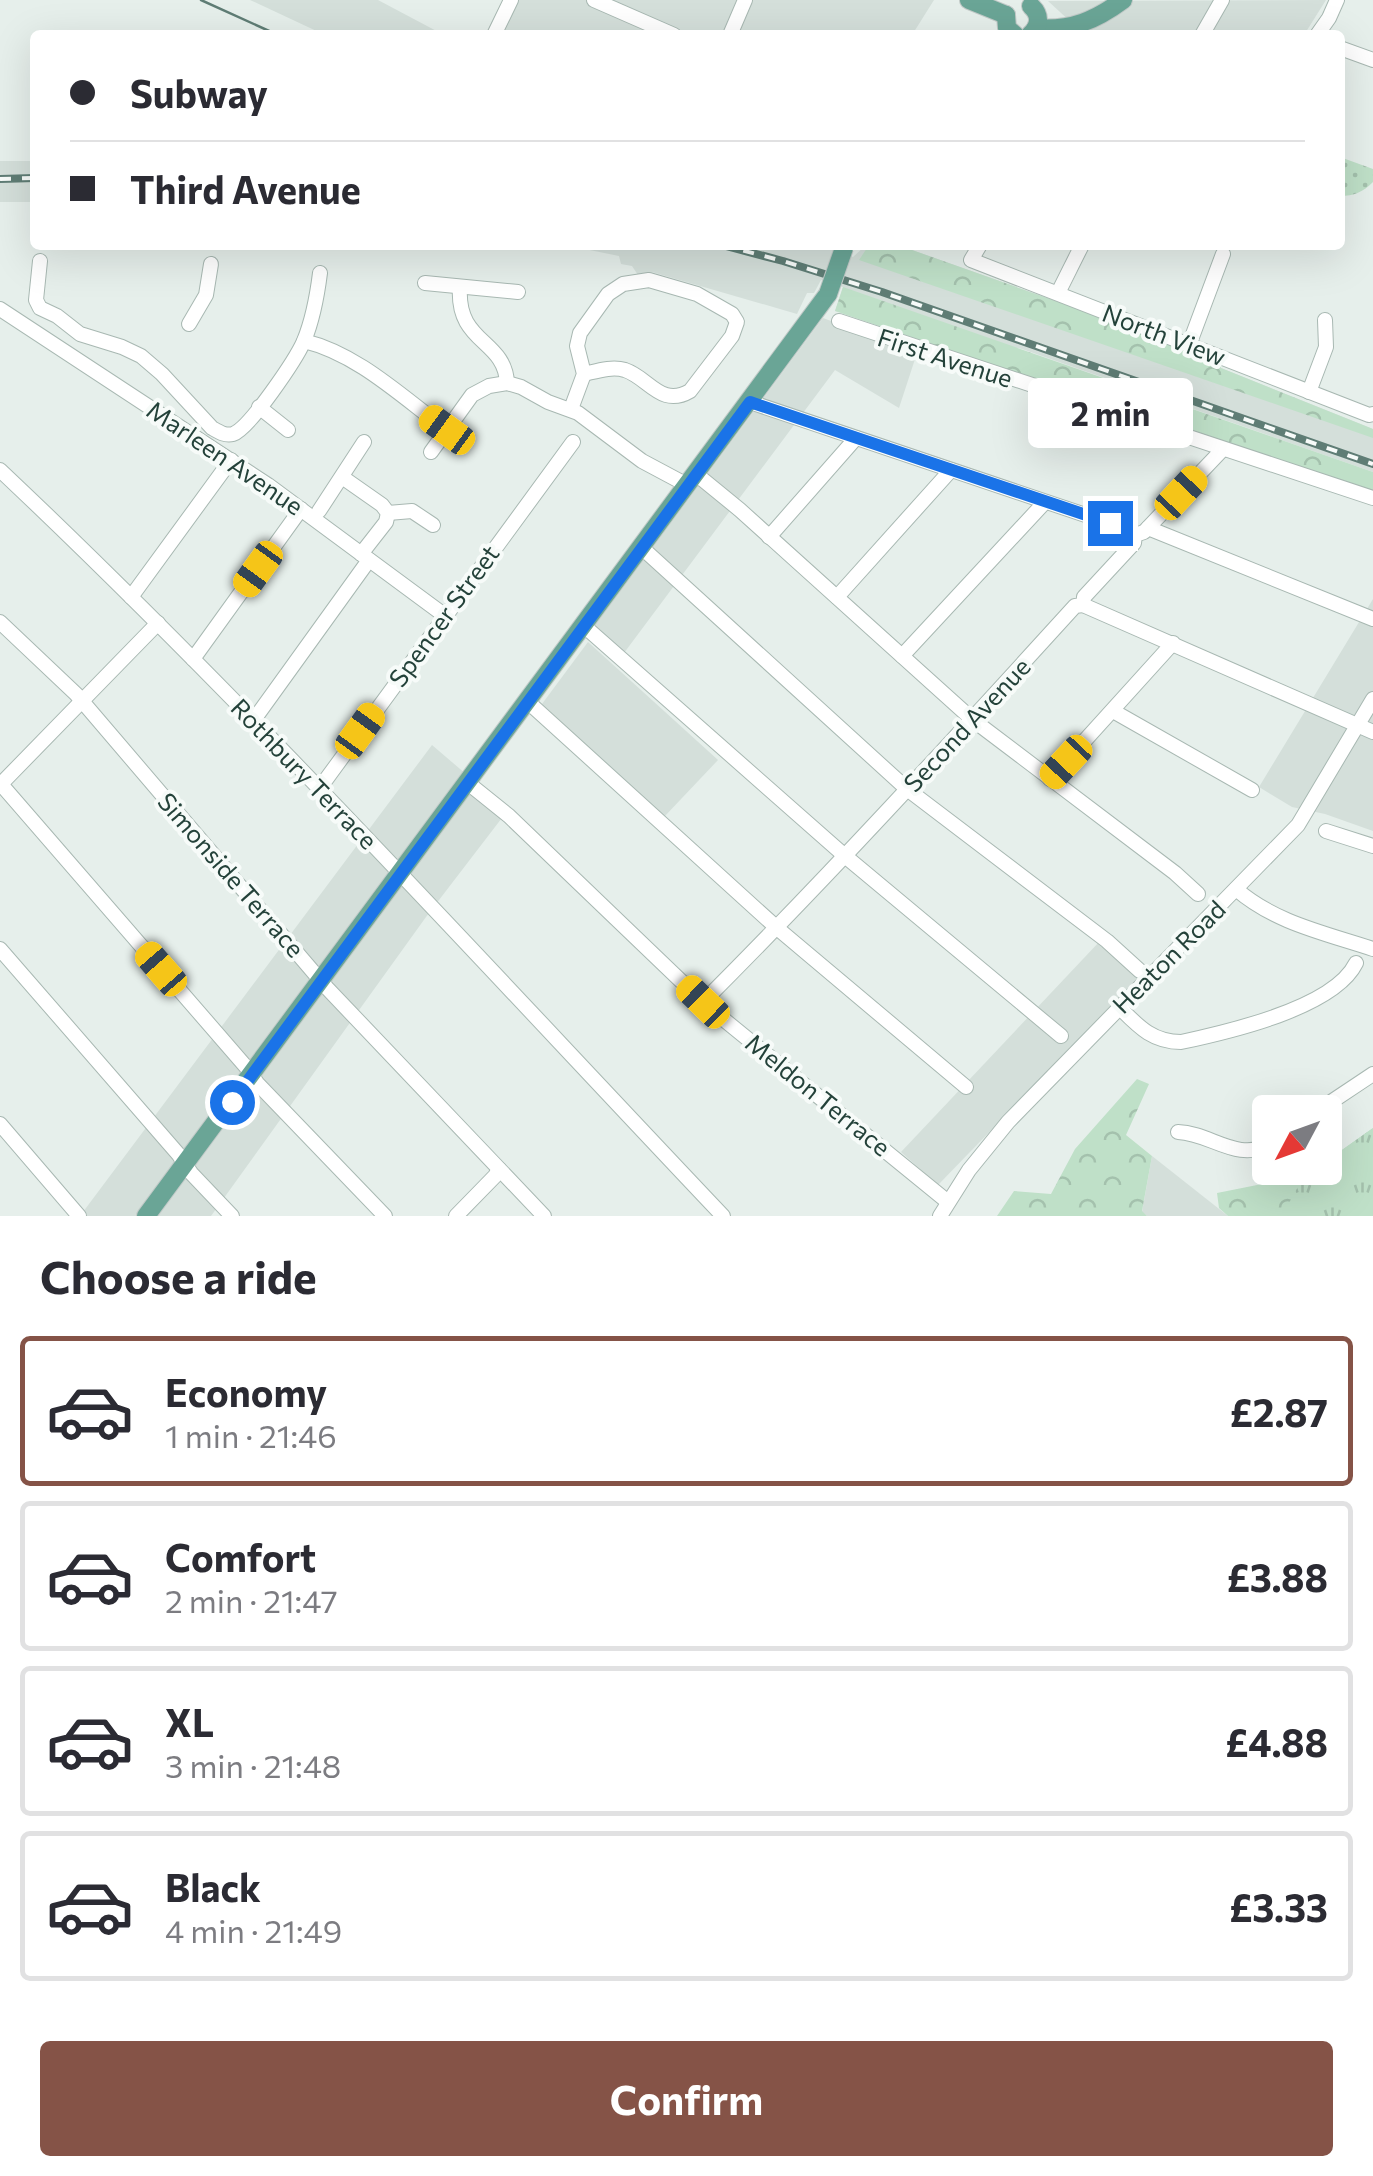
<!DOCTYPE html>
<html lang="en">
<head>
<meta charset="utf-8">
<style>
	body { margin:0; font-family:Commissioner,sans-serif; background:#f2f2f3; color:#2b2b33; height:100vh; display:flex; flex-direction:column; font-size:38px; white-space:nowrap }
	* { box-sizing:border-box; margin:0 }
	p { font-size:32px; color:#7c7c81 }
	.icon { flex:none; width:55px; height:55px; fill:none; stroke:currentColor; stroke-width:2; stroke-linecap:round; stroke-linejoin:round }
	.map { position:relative; height:1216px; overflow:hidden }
	.drawer { display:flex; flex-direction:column; background:#fff; flex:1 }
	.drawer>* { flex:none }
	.top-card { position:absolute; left:30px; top:30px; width:1315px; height:220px; border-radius:10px; box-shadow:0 10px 40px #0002; display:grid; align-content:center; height:220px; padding:0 40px; background:#fff }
	.needle { width:65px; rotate:229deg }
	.tools { position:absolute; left:1252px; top:1095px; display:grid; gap:20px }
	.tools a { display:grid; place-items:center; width:90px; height:90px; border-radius:10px; background:#fff; box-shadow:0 10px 40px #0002; font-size:50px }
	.end { position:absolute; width:45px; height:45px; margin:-22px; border:12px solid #1a73e8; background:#fff; box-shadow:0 0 0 5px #fff }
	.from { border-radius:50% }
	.bubble { position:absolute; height:70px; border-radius:10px; background:#fff; box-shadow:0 10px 40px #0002; font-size:32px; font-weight:700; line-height:70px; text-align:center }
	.car { position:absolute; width:30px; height:60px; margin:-30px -15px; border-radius:12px; box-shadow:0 0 8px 2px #0007; background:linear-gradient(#f5c518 24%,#345 0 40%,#f5c518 0 76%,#345 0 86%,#f5c518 0) }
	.top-card b { display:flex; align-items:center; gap:35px; height:95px; font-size:38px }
	.top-card b+b { border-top:2px solid #e1e1e2 }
	.top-card i { width:25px; height:25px; background:#2b2b33 }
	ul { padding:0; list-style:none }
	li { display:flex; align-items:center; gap:30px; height:150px; margin:0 20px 15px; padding:0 20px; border:5px solid #e1e1e2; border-radius:10px }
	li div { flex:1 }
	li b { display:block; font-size:38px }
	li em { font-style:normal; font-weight:700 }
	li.on { border-color:#855347 }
	li>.icon { width:90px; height:90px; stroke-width:1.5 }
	h2 { padding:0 40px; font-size:45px; line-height:120px }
	.action { display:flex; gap:20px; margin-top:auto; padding:20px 40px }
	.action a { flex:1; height:115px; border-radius:10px; background:#855347; color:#fff; font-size:40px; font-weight:700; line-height:115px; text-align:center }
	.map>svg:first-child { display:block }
	.built { fill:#d4dfda }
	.grass { fill:url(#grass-dots) }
	.forest { fill:url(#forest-crowns) }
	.park { fill:url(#park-tufts) }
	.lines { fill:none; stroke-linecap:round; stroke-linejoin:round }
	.minor-casing { stroke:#a8b8b2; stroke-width:16 }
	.major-casing { stroke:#c2cac8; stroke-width:20 }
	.minor { stroke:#fff; stroke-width:14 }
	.major { stroke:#6aa596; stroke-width:18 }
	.tram { stroke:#5f7d75; stroke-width:2.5 }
	.rail-casing { stroke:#5f7d75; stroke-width:8 }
	.rail { stroke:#f7fbf9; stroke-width:4; stroke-dasharray:11; stroke-linecap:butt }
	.major-bridge-casing { stroke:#c2cac8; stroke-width:20; stroke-linecap:butt }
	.major-bridge { stroke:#6aa596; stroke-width:18 }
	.route { stroke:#1a73e8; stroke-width:12 }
	.labels { text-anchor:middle; stroke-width:8; stroke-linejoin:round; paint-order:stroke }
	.street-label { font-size:25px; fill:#24423a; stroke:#f7fbf9 }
</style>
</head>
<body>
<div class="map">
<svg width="1373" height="1216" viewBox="0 0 1373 1216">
	<defs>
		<pattern id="grass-dots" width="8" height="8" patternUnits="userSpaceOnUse" patternTransform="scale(2.5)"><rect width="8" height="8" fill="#bfe0c8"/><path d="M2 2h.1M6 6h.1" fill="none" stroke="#a4c1ad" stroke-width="1.8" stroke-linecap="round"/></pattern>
		<pattern id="forest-crowns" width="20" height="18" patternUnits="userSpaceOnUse" patternTransform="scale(2.5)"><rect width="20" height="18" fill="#bfe0c8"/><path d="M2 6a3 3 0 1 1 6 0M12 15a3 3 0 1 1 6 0" fill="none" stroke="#a4c1ad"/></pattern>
		<pattern id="park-tufts" width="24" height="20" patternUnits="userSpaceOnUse" patternTransform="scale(2.5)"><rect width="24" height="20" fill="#bfe0c8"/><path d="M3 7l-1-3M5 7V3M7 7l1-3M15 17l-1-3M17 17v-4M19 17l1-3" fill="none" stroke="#a4c1ad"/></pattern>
	</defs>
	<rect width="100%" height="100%" fill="#e6efeb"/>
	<g class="built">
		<polygon points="250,0 378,0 444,35 325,35"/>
		<polygon points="517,0 934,0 912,35 500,35"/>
		<polygon points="1326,0 1304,35 1085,35 1048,1"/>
		<rect x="0" y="161" width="35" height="41"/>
		<polygon points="565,245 826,245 853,257 866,245 898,245 1205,354 1220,363 1221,368 1373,429 1373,472 1022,349 835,311 843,287 821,280 814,293 807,293 797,314 652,272 638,275 632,266 621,264 619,256"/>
		<polygon points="823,318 917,353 899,408 835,370 624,653 594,627"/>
		<polygon points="1373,599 1373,831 1325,814 1292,807 1259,787"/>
		<polygon points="588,642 718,760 664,817 542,704"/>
		<polygon points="432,745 508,810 426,917 211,1216 80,1216"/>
		<polygon points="1100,941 1140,977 938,1185 901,1152"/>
		<polygon points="1152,1156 1228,1216 1147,1216 1142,1212"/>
	</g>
	<path class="grass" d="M1340,157L1373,169V182C1363,192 1354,196 1340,196Z"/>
	<g class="forest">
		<polygon points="869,245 898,245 1205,354 1220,363 1221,368 1373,429 1373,438 859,260"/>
		<polygon points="843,287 1373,472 1373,495 835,311"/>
		<polygon points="1137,1079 1149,1084 1126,1135 1152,1156 1142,1211 1147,1216 997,1216 1014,1191 1051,1194 1075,1149"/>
		<polygon points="1373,1128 1344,1216 1228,1216 1219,1208 1217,1193 1306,1175 1317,1168 1325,1168 1325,1162"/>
	</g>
	<path class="park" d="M1373,1128V1216H1282C1293,1198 1302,1169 1325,1168V1162Z"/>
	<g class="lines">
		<g class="minor-casing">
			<g id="minor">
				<polyline points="594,0 674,35"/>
				<polyline points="494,35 511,0"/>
				<polyline points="730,35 745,0"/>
				<polyline points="1202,35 1222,0"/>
				<polyline points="1317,35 1329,18 1337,0"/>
				<polyline points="1340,48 1373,60"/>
				<polyline points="980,245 971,260 1369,415 1373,414"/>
				<path d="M40,261L36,300L40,308L57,316L80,334L122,347L141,356L162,374L212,428C219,432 225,436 233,434C250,428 296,359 304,341C313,319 317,297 320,273"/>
				<polyline points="425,283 518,292"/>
				<path d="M460,287C456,344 505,339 507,383"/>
				<polyline points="1058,293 1082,245"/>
				<polyline points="0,309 268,485 444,615"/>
				<polyline points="839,321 1373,498"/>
				<polyline points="189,324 206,295 211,264"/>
				<path d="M304,341C358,354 402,397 447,430"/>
				<polyline points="1189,345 1223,254"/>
				<polyline points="1309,392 1326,347 1325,320"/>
				<polyline points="750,402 1130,530 1135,535"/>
				<polyline points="259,407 288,430"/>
				<path d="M571,409L584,374L577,346L580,333L608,294L623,284L649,280L697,294L732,314L737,322L732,336L690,391C661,408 649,378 625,370C612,366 597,371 584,374"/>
				<polyline points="431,452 472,395 489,386 507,383 521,387 548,402 578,413 642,461 687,485"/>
				<path d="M0,470C252,708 485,965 723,1216"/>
				<polyline points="696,474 740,510 973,720 1175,873 1198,894"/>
				<polyline points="342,477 382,505 388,513 386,522 361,554"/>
				<polyline points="319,511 364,442"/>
				<polyline points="388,513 412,511 433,525"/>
				<polyline points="1148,528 1373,619"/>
				<polyline points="769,537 856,438"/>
				<polyline points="641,547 907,789 1107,941 1140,971"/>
				<polyline points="131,597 231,460"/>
				<polyline points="837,597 951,470"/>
				<polyline points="1083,605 1373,732"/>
				<polyline points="0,622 76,694 327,988 544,1216"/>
				<polyline points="583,625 845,856 1061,1036"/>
				<polyline points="902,656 1045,502"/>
				<polyline points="193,659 301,509"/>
				<polyline points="527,701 777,928 966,1087"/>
				<polyline points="1113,711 1252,790"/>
				<polyline points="253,721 369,560"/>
				<polyline points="1050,779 1173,643"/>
				<polyline points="0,783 247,1068 257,1083 385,1216"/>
				<polyline points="468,783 509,816 706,1005 948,1202"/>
				<polyline points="0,785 158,623"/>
				<polyline points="319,789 573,442"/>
				<polyline points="1326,831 1373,846"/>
				<path d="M1236,889C1275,923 1325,933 1373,949"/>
				<polyline points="0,949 179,1155 191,1173 232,1216"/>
				<path d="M703,1002C831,874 953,740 1075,606L1083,605L1084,597L1134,543L1135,535L1144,532L1223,449"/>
				<path d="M1119,1007C1138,1026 1152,1042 1181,1042C1228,1032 1334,1008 1356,963"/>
				<polyline points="1316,1112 1373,1074"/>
				<polyline points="0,1124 79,1216"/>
				<path d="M1178,1132C1211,1133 1237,1163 1270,1144"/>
				<polyline points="456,1216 495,1176 499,1169"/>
				<polyline points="940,1216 969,1170 1008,1122 1298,825 1373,699"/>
			</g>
		</g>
		<g class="major-casing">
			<g id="major">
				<polyline points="969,0 1006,15"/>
				<polyline points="1006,15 1007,28 1015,35"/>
				<path d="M1036,28C1071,31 1096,20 1123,0"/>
				<path d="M1030,35C1040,26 1041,15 1031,6"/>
				<polyline points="146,1216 828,294"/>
			</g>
		</g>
		<use href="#minor" class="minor"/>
		<use href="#major" class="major"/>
		<polyline class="tram" points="201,0 278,35"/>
		<g class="rail-casing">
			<g id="rail">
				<polyline points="0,179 35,178"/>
				<polyline points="722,245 783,261 882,292 1373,464"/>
			</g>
		</g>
		<use href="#rail" class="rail"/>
		<g class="major-bridge-casing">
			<polyline id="major-bridge" points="828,294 844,248"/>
		</g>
		<use href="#major-bridge" class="major-bridge"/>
	</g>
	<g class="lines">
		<polyline class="route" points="232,1102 750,402 1110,523"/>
	</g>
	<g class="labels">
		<g class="street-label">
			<text transform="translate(1164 335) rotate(21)" y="9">North View</text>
			<text transform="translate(945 358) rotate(18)" y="9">First Avenue</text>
			<text transform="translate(225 458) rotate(34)" y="9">Marleen Avenue</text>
			<text transform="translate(444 616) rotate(-54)" y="9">Spencer Street</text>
			<text transform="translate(967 725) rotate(-47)" y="9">Second Avenue</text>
			<text transform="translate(304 774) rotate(46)" y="9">Rothbury Terrace</text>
			<text transform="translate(231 875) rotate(49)" y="9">Simonside Terrace</text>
			<text transform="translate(1169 957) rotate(-45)" y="9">Heaton Road</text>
			<text transform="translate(818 1095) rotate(39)" y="9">Meldon Terrace</text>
		</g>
	</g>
</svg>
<div class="tools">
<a><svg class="needle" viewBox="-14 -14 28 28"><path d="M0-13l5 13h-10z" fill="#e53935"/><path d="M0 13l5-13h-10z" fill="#7c7c81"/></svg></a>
</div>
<i class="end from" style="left:232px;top:1102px"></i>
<i class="end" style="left:1110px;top:523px"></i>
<div class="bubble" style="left:1028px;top:378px;width:165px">2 min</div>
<i class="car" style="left:447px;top:430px;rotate:306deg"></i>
<i class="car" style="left:1181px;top:493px;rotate:43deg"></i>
<i class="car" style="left:258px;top:569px;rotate:216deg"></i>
<i class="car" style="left:360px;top:731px;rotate:36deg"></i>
<i class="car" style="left:1066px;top:762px;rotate:223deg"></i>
<i class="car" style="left:161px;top:969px;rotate:319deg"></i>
<i class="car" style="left:703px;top:1002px;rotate:314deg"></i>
<div class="top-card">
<b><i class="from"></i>Subway</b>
<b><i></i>Third Avenue</b>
</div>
</div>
<section class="drawer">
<h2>Choose a ride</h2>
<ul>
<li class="on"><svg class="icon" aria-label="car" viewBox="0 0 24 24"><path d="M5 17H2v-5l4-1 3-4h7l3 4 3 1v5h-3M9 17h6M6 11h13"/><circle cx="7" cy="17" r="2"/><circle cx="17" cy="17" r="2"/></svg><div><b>Economy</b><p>1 min · 21:46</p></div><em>£2.87</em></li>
<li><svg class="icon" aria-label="car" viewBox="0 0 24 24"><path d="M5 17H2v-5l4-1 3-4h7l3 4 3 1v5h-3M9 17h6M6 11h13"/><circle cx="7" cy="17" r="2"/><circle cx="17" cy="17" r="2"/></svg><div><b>Comfort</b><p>2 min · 21:47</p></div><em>£3.88</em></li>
<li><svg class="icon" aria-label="car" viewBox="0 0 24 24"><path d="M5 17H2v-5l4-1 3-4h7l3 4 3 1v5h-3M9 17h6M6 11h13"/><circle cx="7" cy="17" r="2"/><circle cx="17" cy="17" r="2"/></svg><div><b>XL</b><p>3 min · 21:48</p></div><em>£4.88</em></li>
<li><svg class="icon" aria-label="car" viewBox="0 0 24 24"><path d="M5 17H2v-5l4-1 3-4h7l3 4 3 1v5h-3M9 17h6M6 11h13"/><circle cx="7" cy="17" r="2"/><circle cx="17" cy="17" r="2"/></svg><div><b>Black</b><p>4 min · 21:49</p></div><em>£3.33</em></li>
</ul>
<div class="action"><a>Confirm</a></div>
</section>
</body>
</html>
